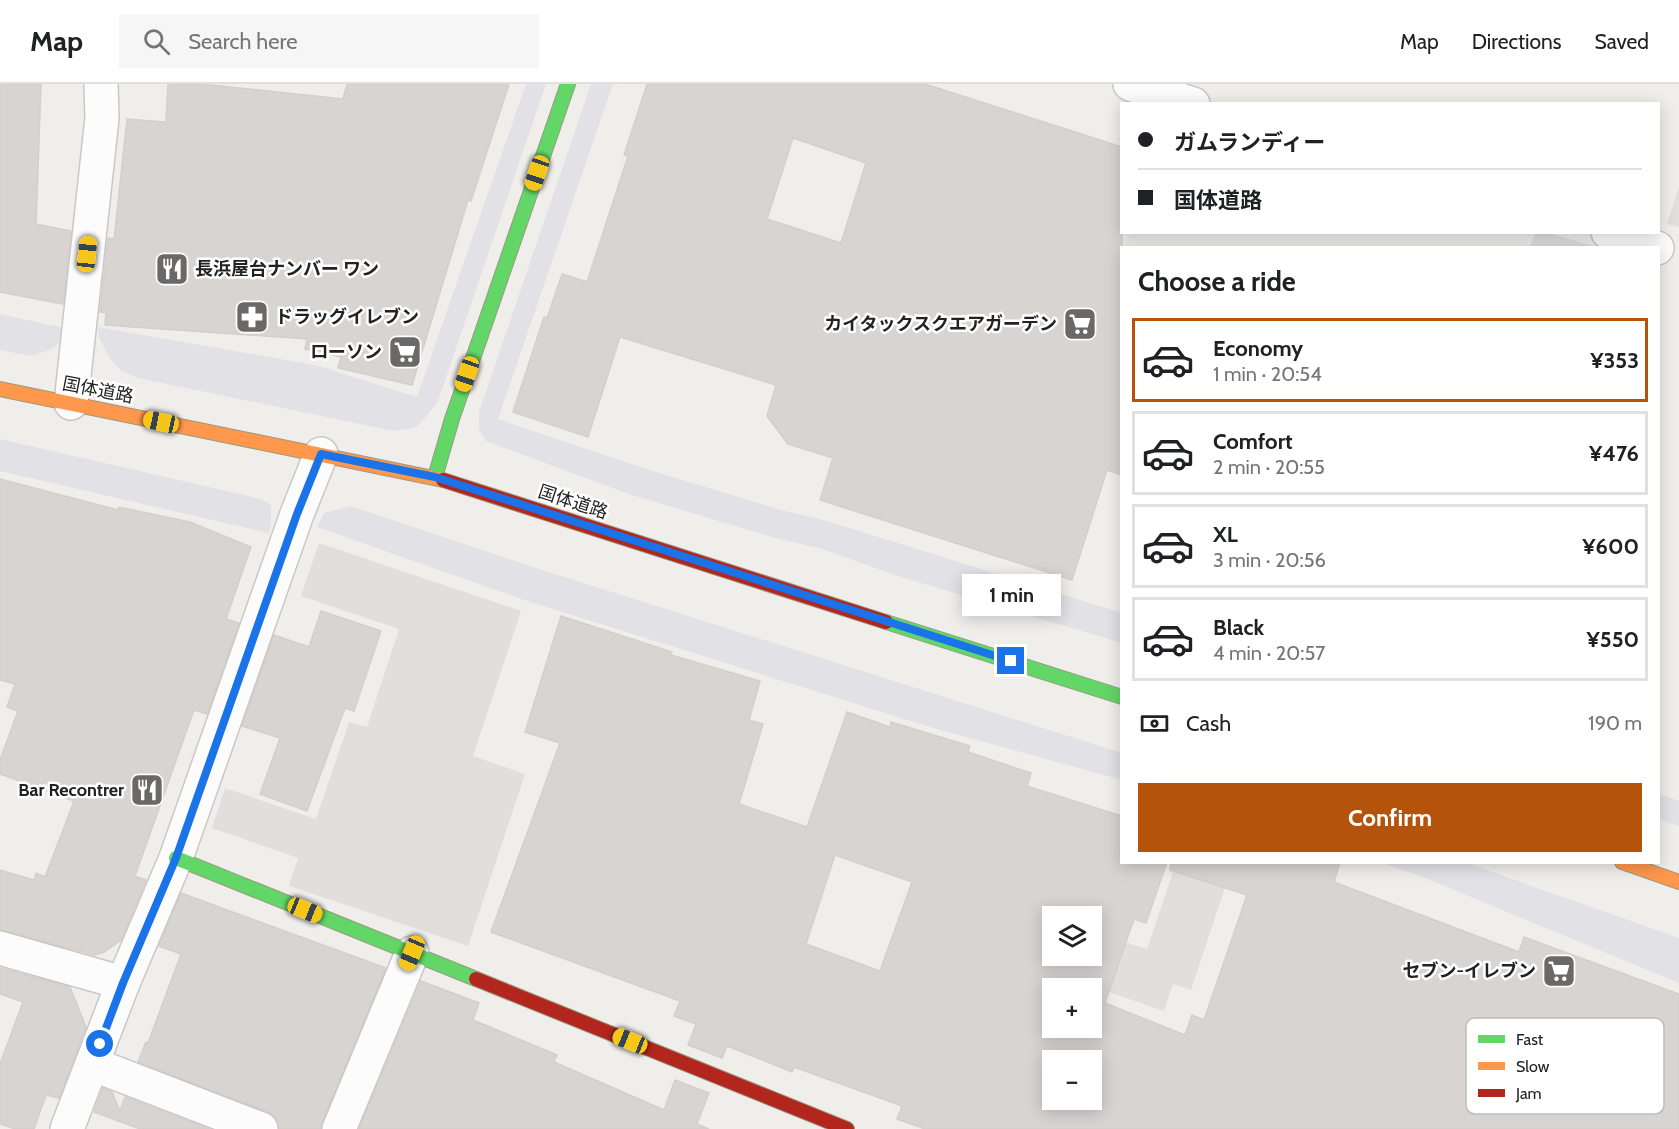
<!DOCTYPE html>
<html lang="en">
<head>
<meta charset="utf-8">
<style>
	body { margin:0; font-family:Cabin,"Noto Sans JP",sans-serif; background:#f6f6f6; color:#202124; height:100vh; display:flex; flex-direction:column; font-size:22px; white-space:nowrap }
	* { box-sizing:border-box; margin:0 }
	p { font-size:20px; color:#757577 }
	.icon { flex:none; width:33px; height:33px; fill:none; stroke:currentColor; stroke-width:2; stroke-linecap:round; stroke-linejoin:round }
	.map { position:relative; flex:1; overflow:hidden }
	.details { position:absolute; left:1120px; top:162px; width:540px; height:618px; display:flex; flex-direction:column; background:#fff; border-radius:0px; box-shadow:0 3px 15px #0003 }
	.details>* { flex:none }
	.guide { position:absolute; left:1120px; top:18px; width:540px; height:132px; border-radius:0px; box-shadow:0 3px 15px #0003; display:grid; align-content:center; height:132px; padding:0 18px; background:#fff }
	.controls { position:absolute; left:1042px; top:822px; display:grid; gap:12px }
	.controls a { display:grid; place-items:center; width:60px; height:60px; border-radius:0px; background:#fff; box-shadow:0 3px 15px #0003; font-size:30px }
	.end { position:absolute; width:27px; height:27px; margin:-14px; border:8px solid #1a73e8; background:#fff; box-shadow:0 0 0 3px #fff }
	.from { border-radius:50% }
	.bubble { position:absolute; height:42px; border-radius:0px; background:#fff; box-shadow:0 3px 15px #0003; font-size:20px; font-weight:800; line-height:42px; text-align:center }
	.car { position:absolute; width:18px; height:36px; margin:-18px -9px; border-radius:8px; box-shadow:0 0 4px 2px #0007; background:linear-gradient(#f5c518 24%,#345 0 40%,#f5c518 0 76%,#345 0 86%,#f5c518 0) }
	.guide b { display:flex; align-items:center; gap:21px; height:57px; font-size:22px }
	.guide b+b { border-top:2px solid #e0e0e0 }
	.guide i { width:15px; height:15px; background:#202124 }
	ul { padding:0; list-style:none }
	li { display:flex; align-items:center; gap:18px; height:84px; margin:0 12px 9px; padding:0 6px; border:3px solid #e0e0e0; border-radius:0px }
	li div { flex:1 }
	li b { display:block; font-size:22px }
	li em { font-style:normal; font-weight:800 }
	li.active { border-color:#b45309 }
	li>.icon { width:54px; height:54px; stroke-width:1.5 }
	h2 { padding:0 18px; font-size:27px; line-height:72px }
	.pay { display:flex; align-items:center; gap:15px; height:66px; padding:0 18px; font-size:22px }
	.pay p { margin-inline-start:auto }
	.cta { display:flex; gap:12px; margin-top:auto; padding:12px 18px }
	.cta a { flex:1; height:69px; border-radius:0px; background:#b45309; color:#fff; font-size:24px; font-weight:800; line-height:69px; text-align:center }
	header { display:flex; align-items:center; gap:36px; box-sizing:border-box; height:84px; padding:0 30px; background:#fff; border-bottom:2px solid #e0e0e0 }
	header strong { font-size:28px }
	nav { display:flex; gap:33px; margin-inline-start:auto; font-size:21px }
	.search { width:420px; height:54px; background:#f6f6f6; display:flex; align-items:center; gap:15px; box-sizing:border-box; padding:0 21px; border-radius:0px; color:#757577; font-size:22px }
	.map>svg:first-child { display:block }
	.parking { fill:#e0dfde }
	.plaza { fill:#e2e1e5 }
	.building { fill:#d7d4d2; stroke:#d3d0cc; stroke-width:1.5; fill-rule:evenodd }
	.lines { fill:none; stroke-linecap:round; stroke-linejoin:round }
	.street-casing { stroke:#c9c8c7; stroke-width:36 }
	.fast-casing { stroke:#999a82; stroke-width:16 }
	.slow-casing { stroke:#999a82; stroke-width:16 }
	.jam-casing { stroke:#999a82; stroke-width:16 }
	.street { stroke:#fdfcfc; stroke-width:33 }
	.fast { stroke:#63d668; stroke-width:14 }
	.slow { stroke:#ff974d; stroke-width:14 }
	.jam { stroke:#b3261e; stroke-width:14 }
	.route { stroke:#1a73e8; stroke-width:8 }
	.labels { text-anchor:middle; stroke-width:5; stroke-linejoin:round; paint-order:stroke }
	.poi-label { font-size:18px; font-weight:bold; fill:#222; stroke:#fff; text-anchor:end }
	.street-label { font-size:18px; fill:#222; stroke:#fff }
	.key { fill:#fff; stroke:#bdbdbd; stroke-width:1.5 }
	.key-label { font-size:16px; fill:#222 }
</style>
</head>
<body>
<header>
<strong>Map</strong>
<div class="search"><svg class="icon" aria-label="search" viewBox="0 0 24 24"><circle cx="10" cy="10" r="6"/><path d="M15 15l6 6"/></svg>Search here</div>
<nav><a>Map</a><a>Directions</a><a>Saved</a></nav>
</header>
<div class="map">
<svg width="1679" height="1045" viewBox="0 0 1679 1045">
	<rect width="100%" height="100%" fill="#f0eeeb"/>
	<g class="parking">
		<polygon points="1679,102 1679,143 1667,140"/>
		<polygon points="1535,149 1549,149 1596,163 1530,163"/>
		<polygon points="319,459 521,527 473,672 525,690 468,862 289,802 298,774 212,744 225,704 316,735 349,638 367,643 399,545 301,512"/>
		<polygon points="1176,779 1233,779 1191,906 1173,900 1164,927 1091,902 1108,853 1147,865"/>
	</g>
	<g class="plaza">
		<polygon points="526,0 546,0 438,317 421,339 414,344 394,347 138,294 121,287 111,276 99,254 98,243 315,281 417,313"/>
		<polygon points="591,0 613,0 498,335 640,383 781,426 827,437 1122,529 1122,559 901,493 819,464 775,454 629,410 486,357 479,346 479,328"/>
		<polygon points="0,230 63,244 59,259 50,266 31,272 0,266"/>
		<polygon points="0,355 261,415 271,421 271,441 269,449 0,387"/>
		<polygon points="351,422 536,484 1122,669 1122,696 930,643 524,516 317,443 324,429"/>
		<polygon points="1659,710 1679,717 1679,742 1659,735"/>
		<polygon points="1384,779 1467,779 1679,854 1679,899 1425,794"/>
	</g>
	<g class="building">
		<polygon points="0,0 41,0 36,140 71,147 63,220 0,208"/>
		<polygon points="168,0 201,0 343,15 347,0 509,0 471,117 468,116 412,301 338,284 341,273 305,265 307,255 105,241 106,229 100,228 108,154 114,155 127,35 166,38"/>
		<path d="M647,0H925L1122,63V391L1107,386L1072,496L820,416L833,374L788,360L767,332L776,301L620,253L588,353L513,328L544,233L547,234L562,190L587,198L628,72L624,71ZM793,54L866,79L841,159L767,135Z"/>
		<polygon points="0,395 118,426 119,423 190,438 251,463 226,535 239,539 207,630 194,626 135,792 146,796 121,856 104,868 95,871 0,846 0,786 34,796 36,789 45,793 74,717 0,690 0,676 18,627 7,623 15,600 0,596"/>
		<polygon points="321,527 381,547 354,627 345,624 307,727 260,710 280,654 242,642 274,551 309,563"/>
		<path d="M561,532L672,568L671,571L760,597L749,636L763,640L739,720L807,743L847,628L890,643L891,638L970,662L968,668L1031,689L1027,702L1122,732V778H1167L1146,839L1134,835L1105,919L1185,951L1192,931L1204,936L1247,811L1170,786L1171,778H1340L1334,798L1519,868L1524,853L1679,910V1045H925L897,1035L902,1022L794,983L792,988L727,962L722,974L688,961L696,940L674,932L680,917L491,848L560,659L525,648ZM835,771L912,798L880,887L806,860ZM1053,832H1092V872H1053ZM1053,904H1092V944H1053ZM1053,976H1092V1016H1053Z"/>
		<polygon points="181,809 386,884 322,1038 321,1045 279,1045 276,1034 268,1028 138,978 146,958 148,959 181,870 159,862"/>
		<polygon points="0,884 70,903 86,943 59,1014 46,1011 34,1045 15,1045 0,1040 0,980 23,918 0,910"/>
		<polygon points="421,897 479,919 473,936 557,971 554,978 664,1026 675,996 709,1009 697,1040 709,1045 359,1045"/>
		<polygon points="103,1004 112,1008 120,1027 125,1013 209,1045 140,1045 94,1028"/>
	</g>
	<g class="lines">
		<g class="street-casing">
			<g id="street">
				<polyline points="1130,0 1193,20"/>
				<polyline points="1608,148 1657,164"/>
				<polyline points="71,319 102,34 101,0"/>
				<polyline points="0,864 123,899"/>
				<polyline points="92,980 261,1045"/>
				<polyline points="67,1045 123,899 176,774 297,430 321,370"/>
				<polyline points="339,1045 412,869"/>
			</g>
		</g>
		<g class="fast-casing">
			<g id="fast">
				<polyline points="435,393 452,335 568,0"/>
				<polyline points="886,538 1122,613"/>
				<polyline points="176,774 476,895"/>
			</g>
		</g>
		<g class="slow-casing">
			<g id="slow">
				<polyline points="0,305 443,396"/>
				<polyline points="1622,778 1679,798"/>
			</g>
		</g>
		<g class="jam-casing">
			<g id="jam">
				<polyline points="443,396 886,538"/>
				<polyline points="476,895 847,1045"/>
			</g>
		</g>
		<use href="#street" class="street"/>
		<use href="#fast" class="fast"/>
		<use href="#slow" class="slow"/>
		<use href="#jam" class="jam"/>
	</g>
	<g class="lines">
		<polyline class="route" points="100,960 123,899 176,774 297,430 321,370 435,393 1011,577"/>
	</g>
	<defs>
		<g id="restaurant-square" transform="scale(1.725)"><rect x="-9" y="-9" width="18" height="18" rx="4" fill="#6a6968" stroke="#fff"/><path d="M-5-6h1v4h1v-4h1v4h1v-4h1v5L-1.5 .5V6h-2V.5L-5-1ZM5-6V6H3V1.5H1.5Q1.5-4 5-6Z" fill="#fff"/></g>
		<g id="pharmacy-square" transform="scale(1.725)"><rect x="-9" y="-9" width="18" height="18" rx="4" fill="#6a6968" stroke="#fff"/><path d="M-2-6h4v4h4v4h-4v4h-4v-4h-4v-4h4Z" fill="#fff"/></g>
		<g id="supermarket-square" transform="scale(1.725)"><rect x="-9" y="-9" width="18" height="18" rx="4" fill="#6a6968" stroke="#fff"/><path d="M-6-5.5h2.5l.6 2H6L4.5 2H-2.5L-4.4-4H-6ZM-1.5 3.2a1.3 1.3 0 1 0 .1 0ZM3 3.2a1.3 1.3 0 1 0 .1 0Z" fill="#fff"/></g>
	</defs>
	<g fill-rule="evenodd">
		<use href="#restaurant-square" x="172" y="185"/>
		<use href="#pharmacy-square" x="252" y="233"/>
		<use href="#supermarket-square" x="1080" y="240"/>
		<use href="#supermarket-square" x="405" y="268"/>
		<use href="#restaurant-square" x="147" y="706"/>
		<use href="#supermarket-square" x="1559" y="887"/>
	</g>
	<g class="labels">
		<g class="poi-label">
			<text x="195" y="191" text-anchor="start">長浜屋台ナンバー ワン</text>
			<text x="275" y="239" text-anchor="start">ドラッグイレブン</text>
			<text x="1057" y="246">カイタックスクエアガーデン</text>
			<text x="382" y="274">ローソン</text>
			<text x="124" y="712">Bar Recontrer</text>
			<text x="1536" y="893">セブン-イレブン</text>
		</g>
		<g class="street-label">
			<text transform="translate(98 306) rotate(11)" y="6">国体道路</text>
			<text transform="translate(573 418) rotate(18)" y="6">国体道路</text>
		</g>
	</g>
	<rect x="1466" y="934" width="198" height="96" rx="9" class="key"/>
	<rect x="1478" y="951" width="27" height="8" fill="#63d668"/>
	<rect x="1478" y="978" width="27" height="8" fill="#ff974d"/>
	<rect x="1478" y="1005" width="27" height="8" fill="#b3261e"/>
	<g class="key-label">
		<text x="1516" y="961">Fast</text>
		<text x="1516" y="988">Slow</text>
		<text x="1516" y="1015">Jam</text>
	</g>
</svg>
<div class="controls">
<a><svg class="icon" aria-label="layers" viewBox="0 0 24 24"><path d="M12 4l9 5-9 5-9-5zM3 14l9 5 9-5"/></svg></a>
<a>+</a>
<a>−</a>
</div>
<i class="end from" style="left:100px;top:960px"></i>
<i class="end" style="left:1011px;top:577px"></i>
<div class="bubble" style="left:962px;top:490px;width:99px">1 min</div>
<i class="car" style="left:537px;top:89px;rotate:199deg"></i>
<i class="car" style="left:87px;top:170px;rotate:6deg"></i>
<i class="car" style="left:467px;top:290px;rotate:199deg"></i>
<i class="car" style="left:161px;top:338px;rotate:282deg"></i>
<i class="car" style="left:305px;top:826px;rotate:112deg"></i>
<i class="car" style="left:412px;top:869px;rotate:203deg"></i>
<i class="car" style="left:630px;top:957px;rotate:292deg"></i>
<div class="guide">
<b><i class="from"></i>ガムランディー</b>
<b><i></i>国体道路</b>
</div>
<section class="details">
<h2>Choose a ride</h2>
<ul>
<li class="active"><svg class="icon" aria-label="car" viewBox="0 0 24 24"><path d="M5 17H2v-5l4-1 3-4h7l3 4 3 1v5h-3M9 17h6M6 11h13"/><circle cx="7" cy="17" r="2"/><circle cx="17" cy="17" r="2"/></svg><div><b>Economy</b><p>1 min · 20:54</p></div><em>¥353</em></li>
<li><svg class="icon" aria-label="car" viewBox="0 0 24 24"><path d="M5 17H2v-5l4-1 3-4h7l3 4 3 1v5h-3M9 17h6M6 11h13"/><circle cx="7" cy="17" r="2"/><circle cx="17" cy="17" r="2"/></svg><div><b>Comfort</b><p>2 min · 20:55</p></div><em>¥476</em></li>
<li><svg class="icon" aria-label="car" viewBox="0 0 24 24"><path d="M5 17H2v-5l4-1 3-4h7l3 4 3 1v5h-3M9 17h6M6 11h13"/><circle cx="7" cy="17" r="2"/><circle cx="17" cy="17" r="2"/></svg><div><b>XL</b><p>3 min · 20:56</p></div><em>¥600</em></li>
<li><svg class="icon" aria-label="car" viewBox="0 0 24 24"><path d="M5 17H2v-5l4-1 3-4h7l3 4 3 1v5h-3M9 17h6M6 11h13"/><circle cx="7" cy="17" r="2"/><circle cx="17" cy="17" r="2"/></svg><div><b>Black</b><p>4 min · 20:57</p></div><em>¥550</em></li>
</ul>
<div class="pay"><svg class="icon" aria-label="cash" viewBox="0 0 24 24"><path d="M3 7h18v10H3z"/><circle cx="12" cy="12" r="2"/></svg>Cash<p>190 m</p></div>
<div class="cta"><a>Confirm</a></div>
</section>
</div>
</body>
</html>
